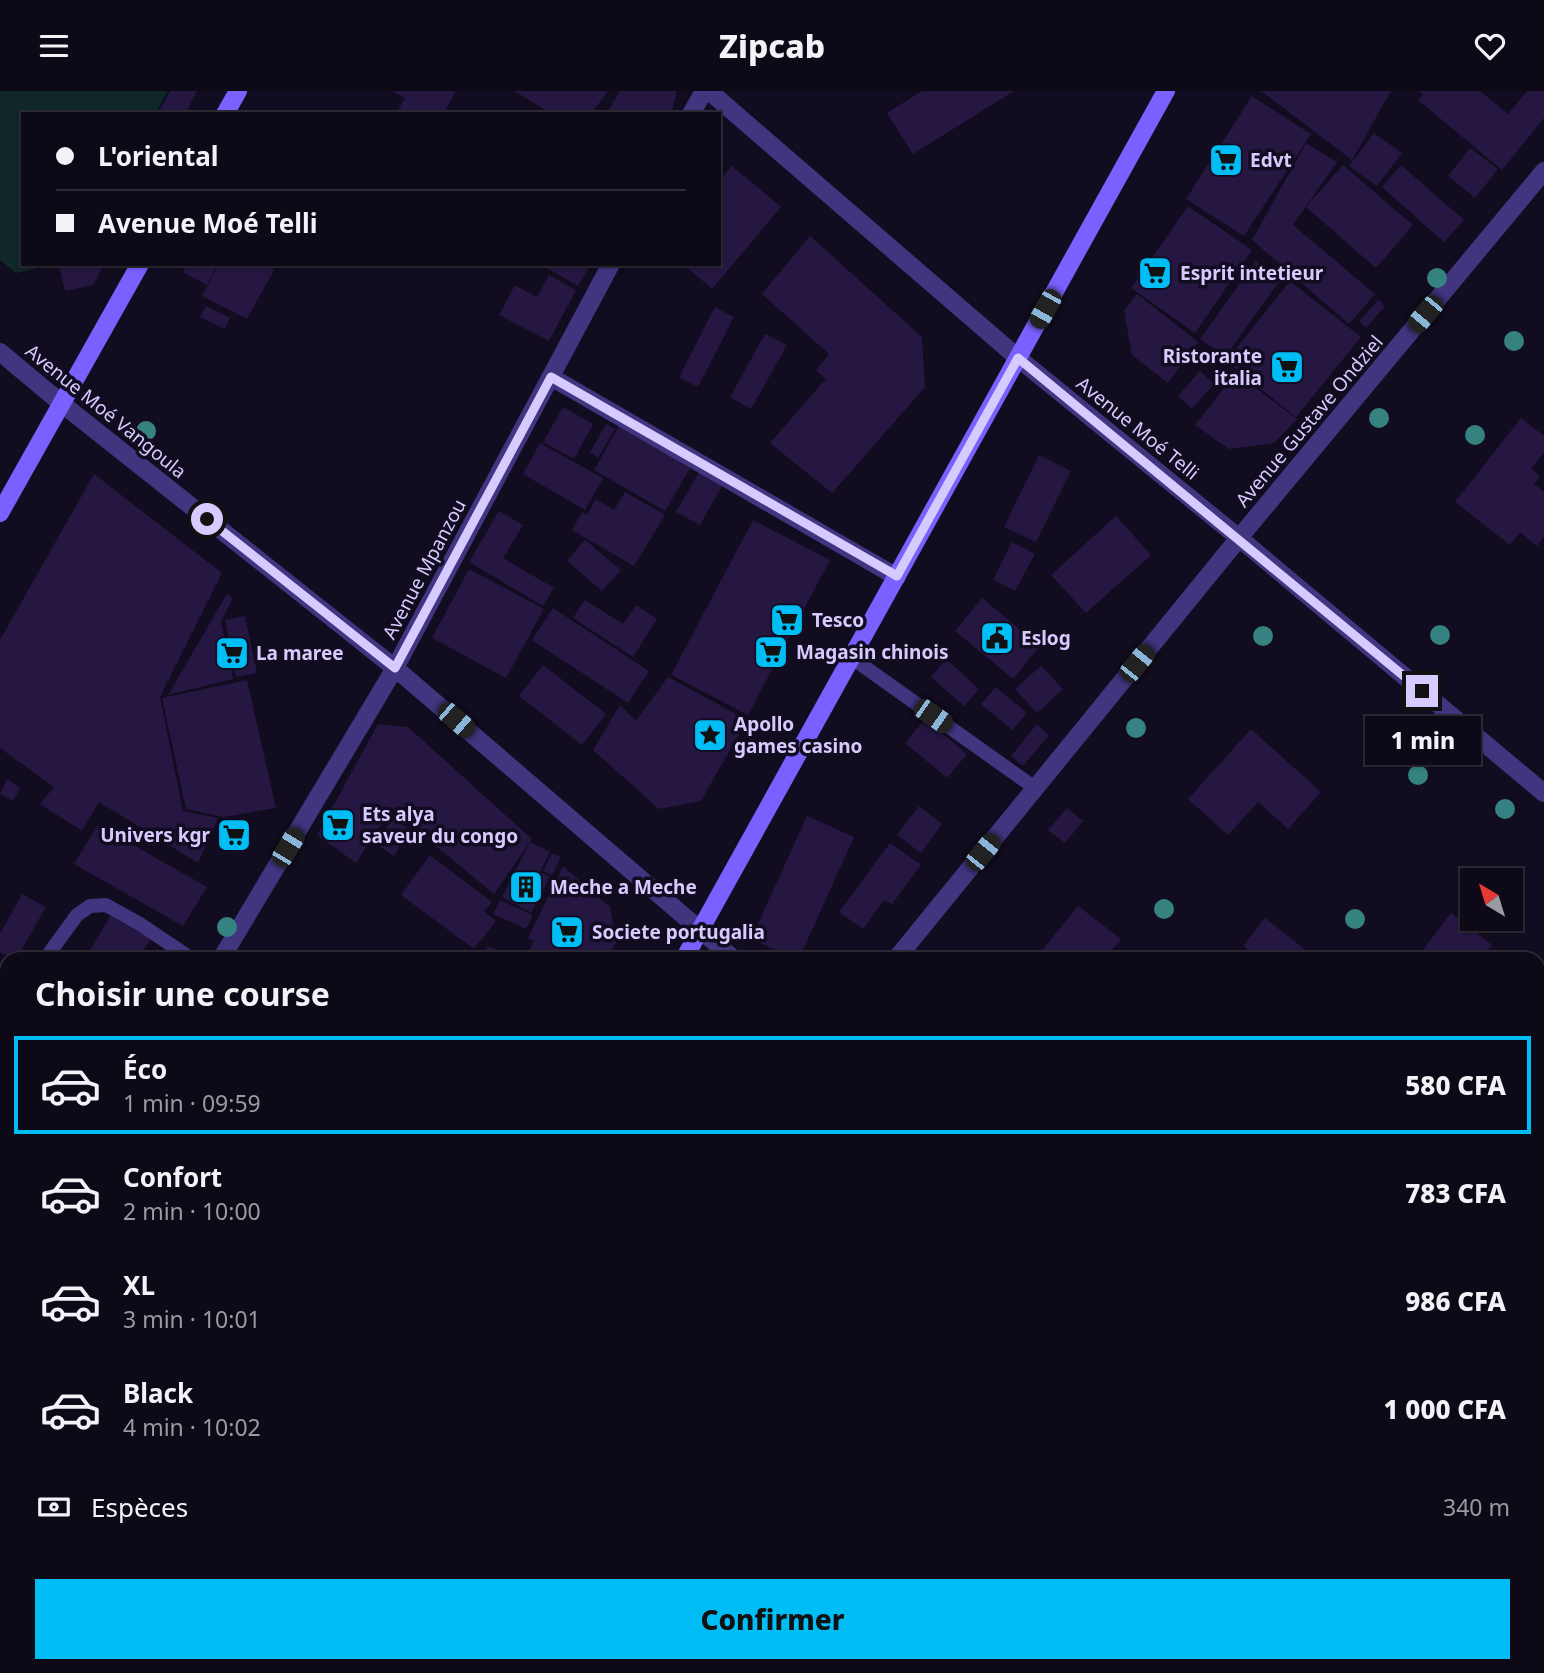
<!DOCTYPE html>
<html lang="fr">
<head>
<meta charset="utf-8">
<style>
	body { margin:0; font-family:"Noto Sans",sans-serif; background:#1b1724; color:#f1f3f6; height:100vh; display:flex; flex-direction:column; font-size:26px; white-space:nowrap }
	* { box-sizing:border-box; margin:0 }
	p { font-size:23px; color:#9a9aa1 }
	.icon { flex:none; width:38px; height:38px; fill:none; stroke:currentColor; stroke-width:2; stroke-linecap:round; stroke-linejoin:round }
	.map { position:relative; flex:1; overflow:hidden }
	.drawer { position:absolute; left:0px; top:861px; width:1545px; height:721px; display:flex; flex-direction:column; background:#0d0917; border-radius:21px 21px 0 0; box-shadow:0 2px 5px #0004,0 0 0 2px #2d2a36 }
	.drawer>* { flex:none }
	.hud { position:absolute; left:21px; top:21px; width:700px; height:154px; border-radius:0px; box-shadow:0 2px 5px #0004,0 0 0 2px #2d2a36; display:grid; align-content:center; height:154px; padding:0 35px; background:#0d0917 }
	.needle { width:46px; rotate:322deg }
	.buttons { position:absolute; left:1460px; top:777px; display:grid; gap:14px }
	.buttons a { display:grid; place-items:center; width:63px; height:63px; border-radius:0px; background:#0d0917; box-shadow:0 2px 5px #0004,0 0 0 2px #2d2a36; font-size:35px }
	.end { position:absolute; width:32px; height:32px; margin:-16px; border:9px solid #d7caff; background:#111; box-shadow:0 0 0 4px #111 }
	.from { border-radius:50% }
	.bubble { position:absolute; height:49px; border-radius:0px; background:#0d0917; box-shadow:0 2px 5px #0004,0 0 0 2px #2d2a36; font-size:23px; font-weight:800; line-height:49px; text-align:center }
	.car { position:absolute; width:21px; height:42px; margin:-21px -10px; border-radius:9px; box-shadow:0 0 5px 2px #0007; background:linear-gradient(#222 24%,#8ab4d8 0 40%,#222 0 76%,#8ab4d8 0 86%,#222 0) }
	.hud b { display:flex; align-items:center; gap:24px; height:66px; font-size:26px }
	.hud b+b { border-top:2px solid #2d2a36 }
	.hud i { width:18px; height:18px; background:#f1f3f6 }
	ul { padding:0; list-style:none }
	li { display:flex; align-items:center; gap:21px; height:98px; margin:0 14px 10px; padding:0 21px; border:4px solid transparent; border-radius:0px }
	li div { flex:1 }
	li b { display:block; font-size:26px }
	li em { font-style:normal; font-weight:800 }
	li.active { border-color:#00bef5 }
	li>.icon { width:63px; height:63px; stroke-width:1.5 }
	h2 { padding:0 35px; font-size:32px; line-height:84px }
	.pay { display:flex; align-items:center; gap:18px; height:77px; padding:0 35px; font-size:26px }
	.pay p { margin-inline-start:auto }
	.action { display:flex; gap:14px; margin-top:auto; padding:14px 35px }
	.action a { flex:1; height:80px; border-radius:0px; background:#00bef5; color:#111; font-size:28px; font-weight:800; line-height:80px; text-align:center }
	header { display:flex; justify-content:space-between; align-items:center; height:91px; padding:0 35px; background:#0d0917; font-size:32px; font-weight:800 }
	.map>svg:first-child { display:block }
	.green { fill:#0f2729 }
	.building { fill:#251741 }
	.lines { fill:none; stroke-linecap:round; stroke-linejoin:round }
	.lane { stroke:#413580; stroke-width:14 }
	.street { stroke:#413580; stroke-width:18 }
	.secondary { stroke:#7861ff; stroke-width:18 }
	.tree { fill:#358280 }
	.route { stroke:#d7caff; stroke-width:9 }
	.labels { text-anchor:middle; stroke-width:7; stroke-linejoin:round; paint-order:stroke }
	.poi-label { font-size:19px; font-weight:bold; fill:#d7caff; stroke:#110c1f; text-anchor:start }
	.street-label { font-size:19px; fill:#d7caff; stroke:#110c1f }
</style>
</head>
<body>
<header><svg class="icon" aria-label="menu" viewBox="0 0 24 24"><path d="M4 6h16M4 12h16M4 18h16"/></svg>Zipcab<svg class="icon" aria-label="heart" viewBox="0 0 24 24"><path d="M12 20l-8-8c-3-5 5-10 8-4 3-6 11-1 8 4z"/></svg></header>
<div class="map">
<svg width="1544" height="1582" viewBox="0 0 1544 1582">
	<rect width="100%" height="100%" fill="#110c1f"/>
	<polygon class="green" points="0,0 168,0 155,23 23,23 23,173 56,173 16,182 0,169"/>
	<g class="building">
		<polygon points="170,0 197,0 185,23 158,23"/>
		<polygon points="392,0 456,0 443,23 396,23 405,7"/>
		<polygon points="514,0 608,0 591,23 552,23"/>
		<polygon points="620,0 677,0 671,23 606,23"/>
		<polygon points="922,0 1014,0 913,63 887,22"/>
		<polygon points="1261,0 1391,0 1352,69"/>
		<polygon points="1418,0 1480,0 1508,23 1527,0 1544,0 1544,27 1502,79 1418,9 1423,4"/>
		<polygon points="1252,5 1311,43 1244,145 1186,108"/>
		<polygon points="1374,42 1402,62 1377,95 1349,75"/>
		<polygon points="1306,52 1337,71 1293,134 1375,203 1349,233 1252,149"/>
		<polygon points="1470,57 1498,78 1475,107 1448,85"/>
		<polygon points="1343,74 1413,134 1376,177 1306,116"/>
		<polygon points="1401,74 1464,129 1444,151 1382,96"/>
		<polygon points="732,75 781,116 712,198 683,173 719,173 719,90"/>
		<polygon points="1188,115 1252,159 1195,242 1131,197"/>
		<polygon points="810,145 922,246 925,296 832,402 770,352 826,288 816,279 829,263 762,203"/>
		<polygon points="1256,170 1281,188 1225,266 1200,248"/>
		<polygon points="104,173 93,194 65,200 59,174"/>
		<polygon points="188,173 218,173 207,194 183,181"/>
		<polygon points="219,173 264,173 274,179 247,228 202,205"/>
		<polygon points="540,173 591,173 578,195"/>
		<polygon points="549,184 576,199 549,250 499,224 515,194 537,206"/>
		<polygon points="1290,190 1361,246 1296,326 1226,270"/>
		<polygon points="1137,203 1198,251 1168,292 1132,264 1124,220"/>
		<polygon points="1378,209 1385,215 1366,237 1359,230"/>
		<polygon points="206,215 230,227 225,238 200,226"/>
		<polygon points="715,216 734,226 698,296 679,286"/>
		<polygon points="765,243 787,254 751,318 730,306"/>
		<polygon points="1200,280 1214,293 1192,318 1178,305"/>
		<polygon points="1236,282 1297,328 1274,352 1229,358 1195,334"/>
		<polygon points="563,316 593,333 574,368 543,351"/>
		<polygon points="1521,327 1544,345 1544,362 1531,378 1540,385 1534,393 1544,401 1544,446 1537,455 1520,441 1510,454 1455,411"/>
		<polygon points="606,333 615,338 598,367 590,361"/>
		<polygon points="620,333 692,374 665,420 594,379"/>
		<polygon points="540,352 603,387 585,419 523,383"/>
		<polygon points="1039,364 1071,380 1036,451 1004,436"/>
		<polygon points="699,381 722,395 700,434 676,421"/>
		<polygon points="94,383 222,482 160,606 183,720 218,727 198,772 99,711 82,740 40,713 54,696 0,657 0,549"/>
		<polygon points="625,401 665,424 634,475 572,439 582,421 587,424 596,408 614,419"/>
		<polygon points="499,420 523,434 503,467 554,497 543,515 469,471"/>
		<polygon points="1116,425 1151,464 1086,522 1051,484"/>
		<polygon points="753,429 830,469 748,624 671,584"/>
		<polygon points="585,449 621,479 602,500 567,470"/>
		<polygon points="1012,451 1035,463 1015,500 993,489"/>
		<polygon points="469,478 544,518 506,587 432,547"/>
		<polygon points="227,503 233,507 221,530 233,588 168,604"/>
		<polygon points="982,507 1040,555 1013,588 955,540"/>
		<polygon points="585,509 623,533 636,514 657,528 633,566 573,527"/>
		<polygon points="553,517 649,580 628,612 532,549"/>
		<polygon points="245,525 257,582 236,586 225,529"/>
		<polygon points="946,568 979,598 964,615 931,586"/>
		<polygon points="543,574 606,623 582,654 519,605"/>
		<polygon points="1041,575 1063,598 1037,622 1015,598"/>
		<polygon points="668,586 747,629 701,710 659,718 593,659 620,614 636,630"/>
		<polygon points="247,589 276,717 223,726 186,718 162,607"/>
		<polygon points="996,596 1027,622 1012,639 981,613"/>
		<polygon points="925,628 967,663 947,687 905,652"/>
		<polygon points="378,633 408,636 532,748 494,803 391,718 356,772 317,744"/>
		<polygon points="1037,633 1049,644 1023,675 1011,665"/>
		<polygon points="1251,638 1321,701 1288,738 1258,711 1228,744 1188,708"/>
		<polygon points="7,688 20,697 13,710 0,703"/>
		<polygon points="919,715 942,733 921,762 897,744"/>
		<polygon points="1067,717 1083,730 1065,752 1048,739"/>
		<polygon points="807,725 854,746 799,868 795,868 751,848"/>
		<polygon points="392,728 410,738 394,765 377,754"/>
		<polygon points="98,734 207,796 183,835 74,773"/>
		<polygon points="530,751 550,761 540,781 550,786 531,822 502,806"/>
		<polygon points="890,752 921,774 892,813 884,809 863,838 839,821"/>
		<polygon points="552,762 561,766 552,784 543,780"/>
		<polygon points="430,764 492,811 484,820 496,830 474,858 401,804"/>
		<polygon points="563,775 610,816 616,852 607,868 525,868 534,850 528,847"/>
		<polygon points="22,803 46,816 16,868 12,868 0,861 0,843"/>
		<polygon points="500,809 533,824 526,838 493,823"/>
		<polygon points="1078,815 1121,848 1104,868 1035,868"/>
		<polygon points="112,822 152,845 138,868 85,868"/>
		<polygon points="1451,822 1492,854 1481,868 1416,868"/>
		<polygon points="1265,827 1317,868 1238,868 1247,858 1243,855"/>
		<polygon points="488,855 515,868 483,866"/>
		<polygon points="7,971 7,1030 0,1026 0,985"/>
		<polygon points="0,1113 5,1118 7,1126 7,1175 0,1186"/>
		<polygon points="1544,1199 1544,1273 1540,1278 1544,1282 1544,1308 1538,1303 1538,1206"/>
		<polygon points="7,1288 7,1416 0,1428 0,1301"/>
		<polygon points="130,1575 220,1575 216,1582 126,1582"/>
		<polygon points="346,1575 435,1575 431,1582 341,1582"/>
		<polygon points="642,1575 712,1575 707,1582 651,1582"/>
		<polygon points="785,1575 867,1575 875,1582 793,1582"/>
		<polygon points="931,1575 1033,1575 1028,1582 926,1582"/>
		<polygon points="1353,1575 1442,1575 1436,1582 1361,1582"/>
		<polygon points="1458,1575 1494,1575 1502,1582 1452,1582"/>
	</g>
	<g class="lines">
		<g class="lane">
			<polyline points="852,567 1035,697"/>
			<polyline points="45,868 77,824 90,815 106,814 140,833 192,868"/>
			<polyline points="4,1574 17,1582"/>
			<polyline points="1238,1575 1247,1582"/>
		</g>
		<g class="street">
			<polyline points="709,0 1018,267 1239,447 1544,702"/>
			<polyline points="691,23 704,0"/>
			<polyline points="0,261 61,312 395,577 734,868"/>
			<polyline points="551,286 897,486"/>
			<polyline points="221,868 395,577 611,173"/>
			<polyline points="896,868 1239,447 1544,80"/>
			<polyline points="1538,1053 1544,1046"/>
			<polyline points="0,1086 7,1092"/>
			<polyline points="0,1242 7,1230"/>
			<polyline points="1538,1548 1544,1552"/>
			<polyline points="1095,1582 1101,1575"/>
		</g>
		<g class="secondary">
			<polyline points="225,23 238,0"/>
			<polyline points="0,422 140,173"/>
			<polyline points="684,868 1166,0"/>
			<polyline points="285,1582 289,1575"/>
		</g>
	</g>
	<g class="tree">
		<circle cx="1437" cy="187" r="10"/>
		<circle cx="1514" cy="250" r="10"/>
		<circle cx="1379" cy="327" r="10"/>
		<circle cx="146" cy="340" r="10"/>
		<circle cx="1475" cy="344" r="10"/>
		<circle cx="1440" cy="544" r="10"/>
		<circle cx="1263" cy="545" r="10"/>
		<circle cx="1136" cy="637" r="10"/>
		<circle cx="1418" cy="684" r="10"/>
		<circle cx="1505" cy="718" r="10"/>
		<circle cx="1164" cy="818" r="10"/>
		<circle cx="1355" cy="828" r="10"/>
		<circle cx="227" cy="836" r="10"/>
	</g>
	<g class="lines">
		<polyline class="route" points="207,428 395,577 551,286 897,485 1018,267 1422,600"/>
	</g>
	<defs>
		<g id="supermarket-square" transform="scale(1.75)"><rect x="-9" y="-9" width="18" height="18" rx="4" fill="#00bef5" stroke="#110c1f"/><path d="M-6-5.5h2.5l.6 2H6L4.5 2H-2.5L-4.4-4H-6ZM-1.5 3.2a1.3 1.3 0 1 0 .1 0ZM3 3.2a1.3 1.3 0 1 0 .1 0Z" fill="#111"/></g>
		<g id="civic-square" transform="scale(1.75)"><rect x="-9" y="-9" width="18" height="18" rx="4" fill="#00bef5" stroke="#110c1f"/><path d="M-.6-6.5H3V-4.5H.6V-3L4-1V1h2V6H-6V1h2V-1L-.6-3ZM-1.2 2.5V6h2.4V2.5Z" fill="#111"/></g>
		<g id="sight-square" transform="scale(1.75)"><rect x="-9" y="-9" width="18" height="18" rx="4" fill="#00bef5" stroke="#110c1f"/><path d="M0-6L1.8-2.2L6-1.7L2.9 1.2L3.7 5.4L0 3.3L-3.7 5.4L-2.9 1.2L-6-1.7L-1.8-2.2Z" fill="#111"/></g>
		<g id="building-square" transform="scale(1.75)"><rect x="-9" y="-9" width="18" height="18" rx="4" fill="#00bef5" stroke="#110c1f"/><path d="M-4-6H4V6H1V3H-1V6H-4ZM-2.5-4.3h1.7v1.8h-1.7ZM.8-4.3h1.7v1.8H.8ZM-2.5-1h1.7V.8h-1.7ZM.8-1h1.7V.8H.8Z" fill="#111"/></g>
	</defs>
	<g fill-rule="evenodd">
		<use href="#supermarket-square" x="1226" y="69"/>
		<use href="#supermarket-square" x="1155" y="182"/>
		<use href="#supermarket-square" x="1287" y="276"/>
		<use href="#supermarket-square" x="787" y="529"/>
		<use href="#civic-square" x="997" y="547"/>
		<use href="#supermarket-square" x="771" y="561"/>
		<use href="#supermarket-square" x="232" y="562"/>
		<use href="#sight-square" x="710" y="644"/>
		<use href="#supermarket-square" x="338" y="734"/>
		<use href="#supermarket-square" x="234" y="744"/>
		<use href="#building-square" x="526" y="796"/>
		<use href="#supermarket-square" x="567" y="841"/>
	</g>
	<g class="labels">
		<g class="poi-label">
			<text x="1250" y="76">Edvt</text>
			<text x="1180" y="189">Esprit intetieur</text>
			<text x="1262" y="272" text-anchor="end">Ristorante<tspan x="1262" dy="22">italia</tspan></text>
			<text x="812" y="536">Tesco</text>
			<text x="1021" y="554">Eslog</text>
			<text x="796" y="568">Magasin chinois</text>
			<text x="256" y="569">La maree</text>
			<text x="734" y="640">Apollo<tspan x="734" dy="22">games casino</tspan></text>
			<text x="362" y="730">Ets alya<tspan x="362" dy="22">saveur du congo</tspan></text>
			<text x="210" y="751" text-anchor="end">Univers kgr</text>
			<text x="550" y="803">Meche a Meche</text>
			<text x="592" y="848">Societe portugalia</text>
		</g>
		<g class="street-label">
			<text transform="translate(106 320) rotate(39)" y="7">Avenue Moé Vangoula</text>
			<text transform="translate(1309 330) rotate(-50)" y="7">Avenue Gustave Ondziel</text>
			<text transform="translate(1138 337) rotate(39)" y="7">Avenue Moé Telli</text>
			<text transform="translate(424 478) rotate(-62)" y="7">Avenue Mpanzou</text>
		</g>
	</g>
</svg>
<div class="buttons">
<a><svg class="needle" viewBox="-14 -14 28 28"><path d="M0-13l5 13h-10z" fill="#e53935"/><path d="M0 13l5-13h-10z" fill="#9a9aa1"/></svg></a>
</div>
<i class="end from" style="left:207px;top:428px"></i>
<i class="end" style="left:1422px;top:600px"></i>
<div class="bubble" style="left:1365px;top:625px;width:116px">1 min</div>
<i class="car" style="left:1045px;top:218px;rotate:209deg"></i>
<i class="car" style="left:1425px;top:223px;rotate:220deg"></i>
<i class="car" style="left:1137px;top:572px;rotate:39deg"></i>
<i class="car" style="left:933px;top:625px;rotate:125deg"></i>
<i class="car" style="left:456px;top:629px;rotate:131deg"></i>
<i class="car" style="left:288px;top:756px;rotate:31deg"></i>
<i class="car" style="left:983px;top:761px;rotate:39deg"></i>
<div class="hud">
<b><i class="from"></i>L'oriental</b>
<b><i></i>Avenue Moé Telli</b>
</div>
<section class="drawer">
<h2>Choisir une course</h2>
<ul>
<li class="active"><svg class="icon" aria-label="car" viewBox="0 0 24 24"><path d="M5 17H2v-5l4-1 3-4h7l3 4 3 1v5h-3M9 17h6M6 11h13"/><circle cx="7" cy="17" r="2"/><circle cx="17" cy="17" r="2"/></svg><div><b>Éco</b><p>1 min · 09:59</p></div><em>580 CFA</em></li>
<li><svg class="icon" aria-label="car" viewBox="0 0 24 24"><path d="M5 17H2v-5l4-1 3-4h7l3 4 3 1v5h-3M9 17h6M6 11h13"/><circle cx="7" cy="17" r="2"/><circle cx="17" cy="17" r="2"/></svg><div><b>Confort</b><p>2 min · 10:00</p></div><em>783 CFA</em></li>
<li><svg class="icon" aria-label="car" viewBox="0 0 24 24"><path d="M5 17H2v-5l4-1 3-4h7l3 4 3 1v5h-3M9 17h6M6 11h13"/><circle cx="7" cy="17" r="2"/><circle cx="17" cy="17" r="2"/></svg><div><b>XL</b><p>3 min · 10:01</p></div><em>986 CFA</em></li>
<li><svg class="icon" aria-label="car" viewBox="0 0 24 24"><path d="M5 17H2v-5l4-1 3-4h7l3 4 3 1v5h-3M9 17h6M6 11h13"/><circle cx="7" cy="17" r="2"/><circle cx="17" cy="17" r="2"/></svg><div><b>Black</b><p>4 min · 10:02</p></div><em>1 000 CFA</em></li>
</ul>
<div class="pay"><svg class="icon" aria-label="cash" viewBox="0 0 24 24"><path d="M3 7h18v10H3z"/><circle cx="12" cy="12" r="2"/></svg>Espèces<p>340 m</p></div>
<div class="action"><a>Confirmer</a></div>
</section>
</div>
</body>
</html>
